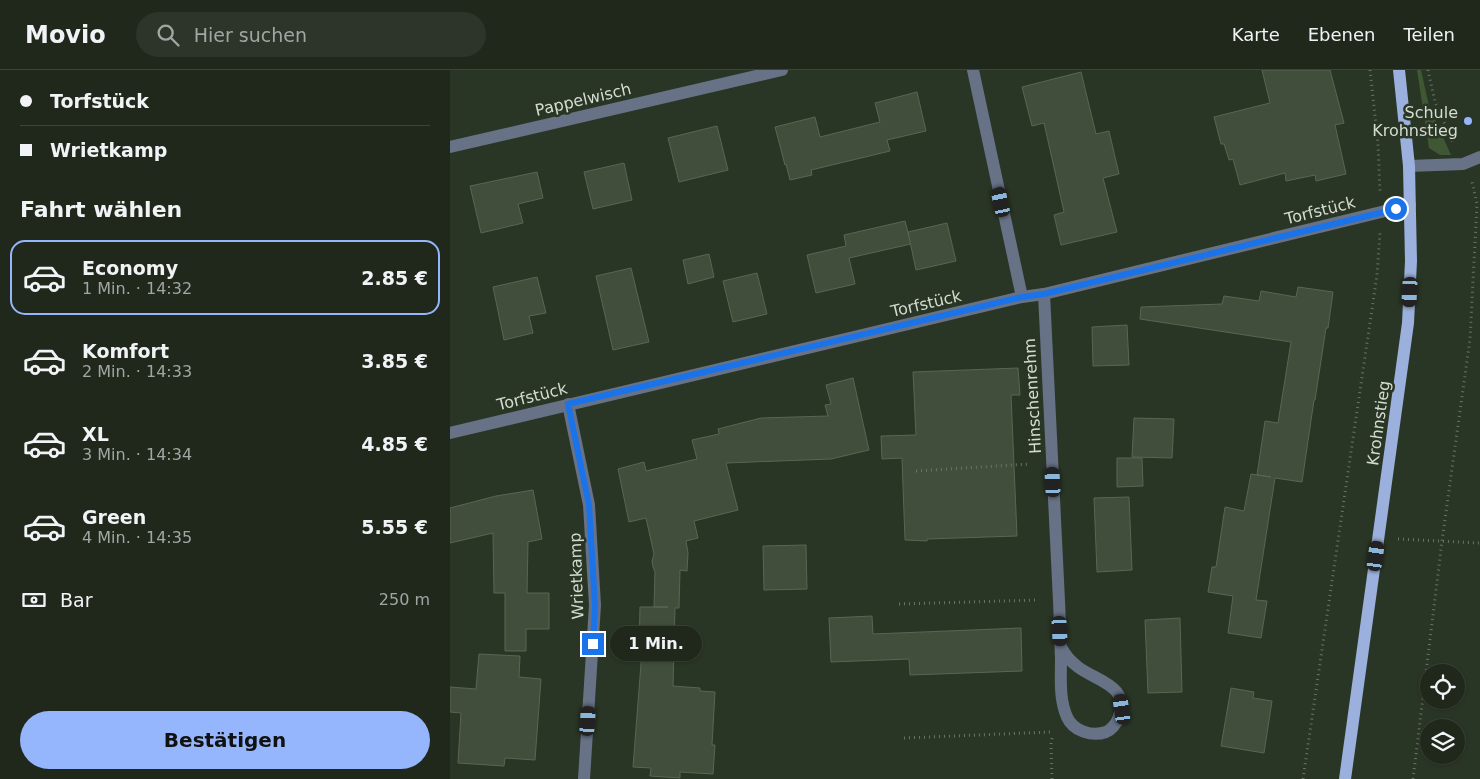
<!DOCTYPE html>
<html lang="de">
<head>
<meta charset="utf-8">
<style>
	body { margin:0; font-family:"DejaVu Sans",sans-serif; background:#2d3429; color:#f1f3f6; height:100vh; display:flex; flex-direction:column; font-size:19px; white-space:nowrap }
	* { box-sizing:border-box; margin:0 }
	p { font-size:16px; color:#a2a6a3 }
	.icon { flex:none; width:28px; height:28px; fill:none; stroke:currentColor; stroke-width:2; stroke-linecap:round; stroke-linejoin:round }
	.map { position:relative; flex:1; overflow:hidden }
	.side { display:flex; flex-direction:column; background:#20281c; width:450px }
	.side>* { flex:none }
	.guide { display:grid; align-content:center; height:110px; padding:0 20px; background:#20281c }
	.fabs { position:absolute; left:970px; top:594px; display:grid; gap:10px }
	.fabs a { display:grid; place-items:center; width:45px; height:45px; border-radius:50%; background:#20281c; box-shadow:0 1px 4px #0004,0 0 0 1px #3d443b; font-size:25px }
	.end { position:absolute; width:22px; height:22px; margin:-11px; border:6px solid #1a73e8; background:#fff; box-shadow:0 0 0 2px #fff }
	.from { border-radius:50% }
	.bubble { position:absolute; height:35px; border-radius:18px; background:#20281c; box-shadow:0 1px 4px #0004,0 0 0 1px #3d443b; font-size:16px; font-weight:800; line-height:35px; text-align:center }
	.car { position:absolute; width:15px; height:30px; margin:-15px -8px; border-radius:6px; box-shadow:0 0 4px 1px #0007; background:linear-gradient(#222 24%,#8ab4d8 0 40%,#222 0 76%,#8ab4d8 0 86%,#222 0) }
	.guide b { display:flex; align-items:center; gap:18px; height:48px; font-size:19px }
	.guide b+b { border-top:1px solid #3d443b }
	.guide i { width:12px; height:12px; background:#f1f3f6 }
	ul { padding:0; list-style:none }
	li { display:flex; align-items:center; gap:15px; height:75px; margin:0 10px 8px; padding:0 10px; border:2px solid transparent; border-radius:15px }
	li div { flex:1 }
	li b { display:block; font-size:19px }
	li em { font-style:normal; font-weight:800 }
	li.on { border-color:#95b6fd }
	li>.icon { width:45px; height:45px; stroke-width:1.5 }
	h2 { padding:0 20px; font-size:22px; line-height:60px }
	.pay { display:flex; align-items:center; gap:12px; height:55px; padding:0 20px; font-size:19px }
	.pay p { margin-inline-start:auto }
	.primary-button { display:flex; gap:10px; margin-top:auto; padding:10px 20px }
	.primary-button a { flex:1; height:58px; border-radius:30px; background:#95b6fd; color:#111; font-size:20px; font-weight:800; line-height:58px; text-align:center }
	header { display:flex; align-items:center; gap:30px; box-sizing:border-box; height:70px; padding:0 25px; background:#20281c; border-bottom:1px solid #3d443b }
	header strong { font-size:24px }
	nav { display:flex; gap:28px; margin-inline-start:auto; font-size:18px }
	.search { width:350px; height:45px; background:#2d3429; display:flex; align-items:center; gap:12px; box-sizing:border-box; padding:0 18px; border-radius:28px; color:#a2a6a3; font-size:19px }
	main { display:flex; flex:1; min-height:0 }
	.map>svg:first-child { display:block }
	.green { fill:#3f5732 }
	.building { fill:#414e3b; stroke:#586652 }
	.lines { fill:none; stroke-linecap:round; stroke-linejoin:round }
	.path { stroke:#6a7465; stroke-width:3; stroke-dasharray:1 4; stroke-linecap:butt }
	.minor { stroke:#677287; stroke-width:12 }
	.major { stroke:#9bb0dc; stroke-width:12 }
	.route { stroke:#1a73e8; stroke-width:6 }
	.poi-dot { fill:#95b6fd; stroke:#2a3625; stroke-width:2 }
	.labels { text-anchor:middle; stroke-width:5; stroke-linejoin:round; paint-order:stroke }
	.street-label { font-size:16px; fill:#d4dcd1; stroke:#2a3625 }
	.poi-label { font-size:16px; fill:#d4dcd1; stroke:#2a3625; text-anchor:end }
</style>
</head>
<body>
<header>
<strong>Movio</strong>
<div class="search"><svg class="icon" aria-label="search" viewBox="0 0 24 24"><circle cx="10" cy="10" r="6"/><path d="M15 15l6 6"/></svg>Hier suchen</div>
<nav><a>Karte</a><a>Ebenen</a><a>Teilen</a></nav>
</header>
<main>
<section class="side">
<div class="guide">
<b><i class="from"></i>Torfstück</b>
<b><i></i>Wrietkamp</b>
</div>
<h2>Fahrt wählen</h2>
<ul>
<li class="on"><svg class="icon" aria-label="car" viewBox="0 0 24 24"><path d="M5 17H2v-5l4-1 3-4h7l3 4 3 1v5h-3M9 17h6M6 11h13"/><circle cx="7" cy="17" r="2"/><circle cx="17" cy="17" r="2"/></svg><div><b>Economy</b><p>1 Min. · 14:32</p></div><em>2.85 €</em></li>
<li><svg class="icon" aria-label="car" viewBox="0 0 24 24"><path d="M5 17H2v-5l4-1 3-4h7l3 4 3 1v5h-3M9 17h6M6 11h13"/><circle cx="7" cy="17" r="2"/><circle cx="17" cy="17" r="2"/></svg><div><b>Komfort</b><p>2 Min. · 14:33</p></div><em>3.85 €</em></li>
<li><svg class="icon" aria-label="car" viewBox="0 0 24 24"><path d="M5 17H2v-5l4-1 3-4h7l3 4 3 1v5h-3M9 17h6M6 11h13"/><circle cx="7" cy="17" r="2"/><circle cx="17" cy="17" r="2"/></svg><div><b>XL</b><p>3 Min. · 14:34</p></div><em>4.85 €</em></li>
<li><svg class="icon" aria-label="car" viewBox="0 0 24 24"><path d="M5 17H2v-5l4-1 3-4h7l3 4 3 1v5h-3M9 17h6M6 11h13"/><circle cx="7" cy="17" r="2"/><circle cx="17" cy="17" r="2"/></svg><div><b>Green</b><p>4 Min. · 14:35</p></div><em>5.55 €</em></li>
</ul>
<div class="pay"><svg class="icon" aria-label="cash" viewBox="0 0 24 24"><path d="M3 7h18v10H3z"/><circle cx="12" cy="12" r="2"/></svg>Bar<p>250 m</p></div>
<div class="primary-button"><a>Bestätigen</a></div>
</section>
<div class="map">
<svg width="1030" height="709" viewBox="0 0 1030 709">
	<rect width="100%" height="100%" fill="#2a3625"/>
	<polygon class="green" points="967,0 971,0 979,36 1001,85 990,85 979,78"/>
	<g class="building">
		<polygon points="812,0 880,0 894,53 885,55 896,104 866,111 865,105 836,111 835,103 790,115 783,89 779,90 774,74 771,74 764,47 820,33"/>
		<polygon points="631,2 646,64 659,61 669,104 653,108 667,162 611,175 604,145 614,142 594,53 582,56 572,17"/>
		<polygon points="467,22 476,61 437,70 440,81 361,100 362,105 340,110 336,94 335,95 325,57 365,47 370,67 430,52 425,33"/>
		<polygon points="267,56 278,100 229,112 218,68"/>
		<polygon points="174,93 182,130 143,139 134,102"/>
		<polygon points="87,102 93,128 68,134 73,153 31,163 20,116"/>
		<polygon points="455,151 461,174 399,188 405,214 366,223 357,185 396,176 394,165"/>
		<polygon points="497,153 506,191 466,200 458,162"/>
		<polygon points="259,184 264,207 238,214 233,190"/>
		<polygon points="181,198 199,272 163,280 146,206"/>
		<polygon points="307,203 317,244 283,252 273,211"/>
		<polygon points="87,207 96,243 79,246 83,263 54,270 43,217"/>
		<polygon points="848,217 883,222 878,258 876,258 865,330 864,330 852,412 825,408 806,530 817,531 811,568 778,563 783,526 758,522 762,497 766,497 775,437 794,441 801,404 821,407 807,405 815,351 828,353 841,272 690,249 691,237 772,234 774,226 809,231 811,221 846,227"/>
		<polygon points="677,255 679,295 643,296 642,257"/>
		<polygon points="568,298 570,325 561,325 567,466 477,469 477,471 455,470 452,388 432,389 431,366 466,365 463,302"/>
		<polygon points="403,308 419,380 381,389 276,393 288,440 244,451 248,468 236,471 238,483 237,501 230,500 229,538 225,538 223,616 250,618 250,621 265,622 262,675 265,675 263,704 230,702 230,708 200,706 201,698 183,697 192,581 189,581 190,537 218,537 204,537 205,502 203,497 202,491 204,484 196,448 179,452 168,399 194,392 196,401 247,389 242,370 269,364 268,359 311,348 378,346 375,335 381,334 376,315"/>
		<polygon points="684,348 724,349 722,388 682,387"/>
		<polygon points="667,388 692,388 693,416 667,417"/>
		<polygon points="83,420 92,469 78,472 77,523 99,523 99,559 76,559 76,581 55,581 55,523 44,523 43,463 0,473 0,438 46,426"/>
		<polygon points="679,427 682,500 647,502 644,428"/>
		<polygon points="356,475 357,519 314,520 313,476"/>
		<polygon points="422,546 423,564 571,558 572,601 460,605 459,589 381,592 379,548"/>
		<polygon points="730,548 732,622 698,623 695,550"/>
		<polygon points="29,584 70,586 69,607 91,609 85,690 55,688 54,696 8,693 11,643 0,642 0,617 26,619"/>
		<polygon points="781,618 804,622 803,628 822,631 814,683 771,676"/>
	</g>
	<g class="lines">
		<g class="path">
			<polyline points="920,0 928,74 930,121"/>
			<polyline points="978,0 985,32 1004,75"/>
			<polyline points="466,401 580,394"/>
			<polyline points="948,469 1030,473"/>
			<polyline points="449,534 588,530"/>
			<polyline points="454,668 601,662"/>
			<polyline points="602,709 601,672 603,665"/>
			<polyline points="853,709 927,205 930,163"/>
			<polyline points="963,709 992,471 1020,269 1027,134 1022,112"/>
		</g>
		<g class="minor">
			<polyline points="523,0 572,227"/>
			<polyline points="0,77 332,0"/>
			<polyline points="959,96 1013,94 1030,87"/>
			<path d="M594,224C599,326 604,428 609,531C610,550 610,569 611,588C611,608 609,629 617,647C623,661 642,667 656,662C661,660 666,654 668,649C681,615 648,612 628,597C620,591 615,585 611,577"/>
			<polyline points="118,334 139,435 145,535 134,709"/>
			<polyline points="0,363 572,227 594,224 960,135"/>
		</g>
		<polyline class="major" points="895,709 958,253 961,191 959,96 949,0"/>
	</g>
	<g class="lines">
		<polyline class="route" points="143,574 145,535 139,435 118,334 572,227 594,224 946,139"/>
	</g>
	<circle class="poi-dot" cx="1018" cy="51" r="5"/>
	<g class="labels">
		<g class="street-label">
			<text transform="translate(133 29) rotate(-13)" y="6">Pappelwisch</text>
			<text transform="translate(870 140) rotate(-14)" y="6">Torfstück</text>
			<text transform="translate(476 233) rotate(-13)" y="6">Torfstück</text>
			<text transform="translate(82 326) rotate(-14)" y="6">Torfstück</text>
			<text transform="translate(582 326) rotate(-93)" y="6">Hinschenrehm</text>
			<text transform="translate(928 353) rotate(-82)" y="6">Krohnstieg</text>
			<text transform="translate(126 506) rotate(-92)" y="6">Wrietkamp</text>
		</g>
		<g class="poi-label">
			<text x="1008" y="48">Schule<tspan x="1008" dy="18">Krohnstieg</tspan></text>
		</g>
	</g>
</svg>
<div class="fabs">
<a><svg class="icon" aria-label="locate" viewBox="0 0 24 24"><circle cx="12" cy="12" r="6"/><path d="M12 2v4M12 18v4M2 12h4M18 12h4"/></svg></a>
<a><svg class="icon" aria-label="layers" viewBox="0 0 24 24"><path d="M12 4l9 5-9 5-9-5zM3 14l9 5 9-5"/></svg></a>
</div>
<i class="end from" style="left:946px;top:139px"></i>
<i class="end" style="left:143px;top:574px"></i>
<div class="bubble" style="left:160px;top:556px;width:92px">1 Min.</div>
<i class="car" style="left:551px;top:132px;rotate:348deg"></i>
<i class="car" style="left:960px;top:222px;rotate:183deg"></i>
<i class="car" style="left:603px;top:412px;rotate:357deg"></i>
<i class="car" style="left:926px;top:486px;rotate:8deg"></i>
<i class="car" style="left:610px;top:561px;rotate:177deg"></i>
<i class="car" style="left:672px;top:639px;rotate:352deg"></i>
<i class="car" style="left:138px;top:651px;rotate:4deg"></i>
</div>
</main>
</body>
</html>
